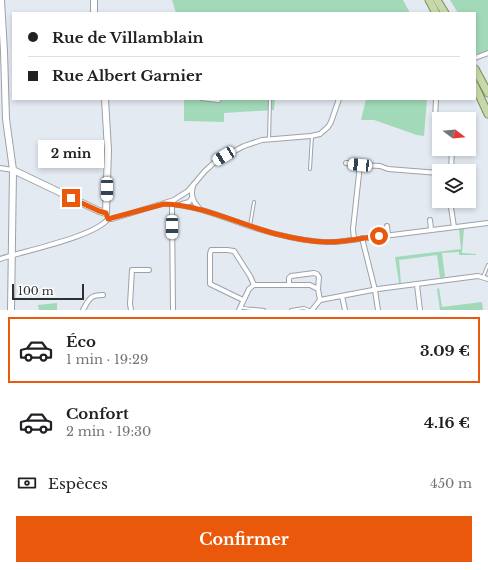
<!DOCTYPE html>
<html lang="fr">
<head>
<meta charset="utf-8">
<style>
	body { margin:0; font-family:"Libre Baskerville",serif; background:#f6f6f6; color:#202124; height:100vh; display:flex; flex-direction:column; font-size:15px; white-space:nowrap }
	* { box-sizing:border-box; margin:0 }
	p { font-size:13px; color:#757577 }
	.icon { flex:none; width:22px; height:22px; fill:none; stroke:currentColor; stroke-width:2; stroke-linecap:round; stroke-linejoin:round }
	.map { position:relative; height:310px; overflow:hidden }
	.side { display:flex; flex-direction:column; background:#fff; flex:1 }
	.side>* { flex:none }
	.banner { position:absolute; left:12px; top:12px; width:464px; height:88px; border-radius:0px; box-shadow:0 2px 6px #0003; display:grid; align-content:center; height:88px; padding:0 16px; background:#fff }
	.needle { width:26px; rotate:106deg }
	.fabs { position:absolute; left:432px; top:112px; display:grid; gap:8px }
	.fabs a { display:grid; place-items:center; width:44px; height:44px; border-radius:0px; background:#fff; box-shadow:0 2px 6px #0003; font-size:20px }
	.scale { position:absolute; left:12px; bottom:10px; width:72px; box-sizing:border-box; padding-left:4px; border:2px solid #2d3033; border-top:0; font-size:11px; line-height:14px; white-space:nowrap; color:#2d3033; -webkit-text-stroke:3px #fff; paint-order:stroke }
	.end { position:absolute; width:18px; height:18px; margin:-9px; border:5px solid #ea580c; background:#fff; box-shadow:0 0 0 2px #fff }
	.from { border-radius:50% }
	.bubble { position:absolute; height:28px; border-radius:0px; background:#fff; box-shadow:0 2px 6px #0003; font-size:13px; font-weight:800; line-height:28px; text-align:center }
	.car { position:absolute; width:12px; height:24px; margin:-12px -6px; border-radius:5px; box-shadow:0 0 3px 1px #0007; background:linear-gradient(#fff 24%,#345 0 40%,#fff 0 76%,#345 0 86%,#fff 0) }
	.banner b { display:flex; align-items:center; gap:14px; height:38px; font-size:15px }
	.banner b+b { border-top:1px solid #e0e0e0 }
	.banner i { width:10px; height:10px; background:#202124 }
	ul { padding:7px 0 0; list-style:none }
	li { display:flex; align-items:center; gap:12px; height:66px; margin:0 8px 6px; padding:0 8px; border:2px solid transparent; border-radius:0px }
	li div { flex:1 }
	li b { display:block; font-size:15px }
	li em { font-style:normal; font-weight:800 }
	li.on { border-color:#ea580c }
	li>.icon { width:36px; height:36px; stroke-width:1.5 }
	.pay { display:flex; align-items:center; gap:10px; height:44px; padding:0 16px; font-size:15px }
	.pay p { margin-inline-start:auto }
	.cta { display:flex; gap:8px; margin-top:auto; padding:8px 16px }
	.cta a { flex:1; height:46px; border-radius:0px; background:#ea580c; color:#fff; font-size:16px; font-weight:800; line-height:46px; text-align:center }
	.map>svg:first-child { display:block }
	.green { fill:#a2dab9 }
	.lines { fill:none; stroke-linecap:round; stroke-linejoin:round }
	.lane-casing { stroke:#9ca2aa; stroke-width:4 }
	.street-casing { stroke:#9ca2aa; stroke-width:6 }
	.secondary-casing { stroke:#9ca2aa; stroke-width:8 }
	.primary-casing { stroke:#7a8d5b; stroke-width:9 }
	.lane { stroke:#fff; stroke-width:2 }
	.street { stroke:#fff; stroke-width:4 }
	.secondary { stroke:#fff; stroke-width:6 }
	.primary { stroke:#c8d9a9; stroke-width:7 }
	.route { stroke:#ea580c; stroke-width:5 }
</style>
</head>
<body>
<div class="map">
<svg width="488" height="310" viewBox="0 0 488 310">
	<rect width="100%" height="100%" fill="#e4eaf2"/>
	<g class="green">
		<polygon points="172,0 403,0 410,13 176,13"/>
		<polygon points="450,0 488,0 488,50 477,55 475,49 475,13 458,13"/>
		<polygon points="184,99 275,99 274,110 224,113 224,122 184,121"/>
		<polygon points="366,99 427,99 424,136 417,135 374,120 361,120"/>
		<polygon points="459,229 464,229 462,253 476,254 476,255 459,255 459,252 442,253 445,277 440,278 437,255 399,260 401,283 399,283 395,257 461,249"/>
		<polygon points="439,288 442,307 482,302 483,310 440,310 437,289"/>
		<polygon points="57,303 57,310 39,310 38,305"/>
	</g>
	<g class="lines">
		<g class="lane-casing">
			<g id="lane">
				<polyline points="201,99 219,101"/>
				<polyline points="269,140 270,99"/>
				<polyline points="310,169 312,136"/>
				<polyline points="250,226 254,202"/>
				<polyline points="483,277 488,265"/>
				<path d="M240,307C248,310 256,308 264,310"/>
				<polyline points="291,310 304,308 309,310"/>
			</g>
		</g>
		<g class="street-casing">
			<g id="street">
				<polyline points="475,58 488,53"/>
				<polyline points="436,99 435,120 439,127"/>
				<polyline points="346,163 360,165"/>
				<polyline points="0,168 13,170"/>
				<polyline points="451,171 452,149"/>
				<path d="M193,186C190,195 193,202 199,208"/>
				<polyline points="450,201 454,227"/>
				<path d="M167,204C198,205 226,219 255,228C281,236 309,243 336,242L488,223"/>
				<polyline points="182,204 189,202 192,198"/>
				<polyline points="430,220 431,229"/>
				<polyline points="387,226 388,235"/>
				<polyline points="362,238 375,290 378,310"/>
				<polyline points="354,239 353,229 360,165 380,166 388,169 439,173"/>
				<path d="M0,259C24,251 94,237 108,219H112L174,200L188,191L205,171L217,160L244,146L262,140L311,136L320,134L328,127L331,122L339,99"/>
				<polyline points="289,285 289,278 291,276 314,273 317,274 319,277 318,289"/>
				<polyline points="417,285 420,310"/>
				<polyline points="342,296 345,310"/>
				<polyline points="243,300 210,284 210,254 211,250 227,250 234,251 250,276 254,285"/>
				<path d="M83,310C89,299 90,295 103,295"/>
				<polyline points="131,310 130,304 132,270 149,270"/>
				<polyline points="173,310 172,208 173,202"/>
				<polyline points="239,310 249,289 254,285 310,285 318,289 320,300"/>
				<polyline points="312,310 320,300 378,289 478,276 488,279"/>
			</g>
		</g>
		<g class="secondary-casing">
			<g id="secondary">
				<polyline points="1,0 4,51 6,119 13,170 11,310"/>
				<polyline points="94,0 94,13"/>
				<polyline points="13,170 99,211 106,213 108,150 105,99"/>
			</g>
		</g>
		<g class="primary-casing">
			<g id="primary">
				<polyline points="429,0 436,13"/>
				<polyline points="437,0 445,13"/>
				<polyline points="475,69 488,93"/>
				<polyline points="475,86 488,114"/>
			</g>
		</g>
		<use href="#lane" class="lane"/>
		<use href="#street" class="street"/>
		<use href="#secondary" class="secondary"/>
		<use href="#primary" class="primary"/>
	</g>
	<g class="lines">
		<path class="route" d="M71,198L99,211L106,213L108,219L164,204C203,205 238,224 276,234C293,238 310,242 328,242C345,242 362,238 379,236"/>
	</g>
</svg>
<div class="fabs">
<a><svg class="needle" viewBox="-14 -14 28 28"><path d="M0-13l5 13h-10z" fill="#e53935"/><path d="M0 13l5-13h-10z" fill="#757577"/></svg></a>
<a><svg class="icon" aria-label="layers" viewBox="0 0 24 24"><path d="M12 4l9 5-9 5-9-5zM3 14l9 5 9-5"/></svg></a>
</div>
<div class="scale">100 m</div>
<i class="end from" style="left:379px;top:236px"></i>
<i class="end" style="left:71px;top:198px"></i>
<div class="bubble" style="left:38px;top:140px;width:66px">2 min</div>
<i class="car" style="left:224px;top:156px;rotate:239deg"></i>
<i class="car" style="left:360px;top:165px;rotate:276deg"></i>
<i class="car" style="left:107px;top:189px;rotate:180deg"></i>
<i class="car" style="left:172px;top:227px;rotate:180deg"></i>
<div class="banner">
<b><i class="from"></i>Rue de Villamblain</b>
<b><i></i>Rue Albert Garnier</b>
</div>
</div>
<section class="side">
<ul>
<li class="on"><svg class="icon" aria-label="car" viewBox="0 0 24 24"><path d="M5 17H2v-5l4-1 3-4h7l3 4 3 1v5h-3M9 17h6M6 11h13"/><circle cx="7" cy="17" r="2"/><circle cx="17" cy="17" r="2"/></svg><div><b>Éco</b><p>1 min · 19:29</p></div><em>3.09 €</em></li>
<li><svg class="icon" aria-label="car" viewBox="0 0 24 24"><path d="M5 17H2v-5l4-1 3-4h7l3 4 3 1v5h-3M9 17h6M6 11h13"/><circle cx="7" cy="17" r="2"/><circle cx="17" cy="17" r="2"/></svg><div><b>Confort</b><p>2 min · 19:30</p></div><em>4.16 €</em></li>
</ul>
<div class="pay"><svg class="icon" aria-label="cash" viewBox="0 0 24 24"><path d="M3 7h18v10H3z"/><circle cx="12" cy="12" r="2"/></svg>Espèces<p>450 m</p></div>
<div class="cta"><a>Confirmer</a></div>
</section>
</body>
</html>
